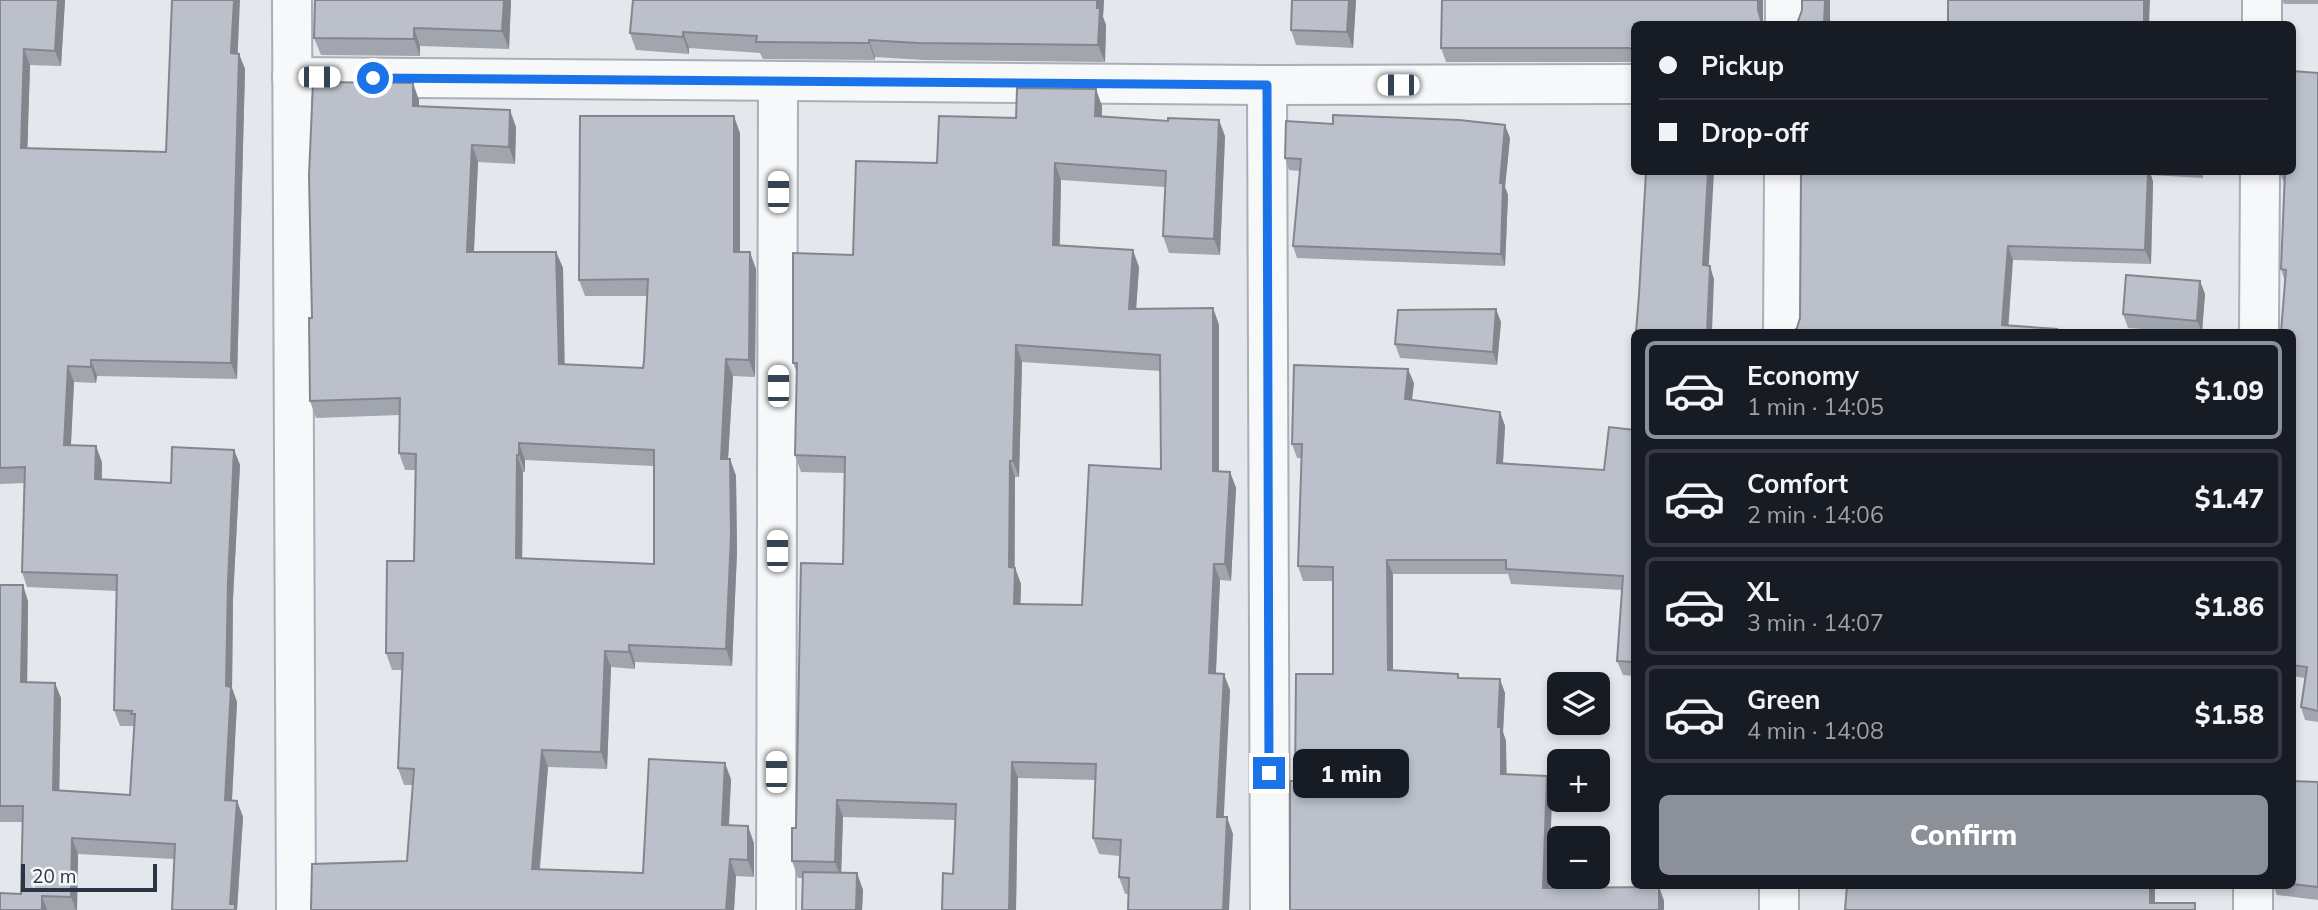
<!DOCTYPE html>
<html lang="en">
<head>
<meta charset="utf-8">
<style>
	body { margin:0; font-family:Mulish,sans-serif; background:#242831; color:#f1f3f6; height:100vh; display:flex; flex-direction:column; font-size:26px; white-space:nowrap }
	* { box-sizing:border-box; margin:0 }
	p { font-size:23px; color:#9ea1a6 }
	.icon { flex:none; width:38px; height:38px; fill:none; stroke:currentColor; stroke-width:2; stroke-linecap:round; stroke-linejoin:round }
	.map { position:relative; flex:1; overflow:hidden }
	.panel { position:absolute; left:1631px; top:329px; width:665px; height:560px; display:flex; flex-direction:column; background:#171b24; border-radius:10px; box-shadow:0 4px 10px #0003 }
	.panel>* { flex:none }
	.guide { position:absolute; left:1631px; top:21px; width:665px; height:154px; border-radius:10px; box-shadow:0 4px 10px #0003; display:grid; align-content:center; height:154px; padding:0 28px; background:#171b24 }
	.buttons { position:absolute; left:1547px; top:672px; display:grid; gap:14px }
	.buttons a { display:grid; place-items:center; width:63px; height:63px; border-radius:10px; background:#171b24; box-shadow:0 4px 10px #0003; font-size:35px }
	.scale { position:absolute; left:21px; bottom:18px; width:136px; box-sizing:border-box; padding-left:7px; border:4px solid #2b3445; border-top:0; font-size:19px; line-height:24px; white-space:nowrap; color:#2b3445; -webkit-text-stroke:5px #f4f6f9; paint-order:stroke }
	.end { position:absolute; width:32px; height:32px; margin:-16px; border:9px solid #1a73e8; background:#fff; box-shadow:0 0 0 4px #fff }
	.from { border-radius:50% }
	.bubble { position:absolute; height:49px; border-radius:10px; background:#171b24; box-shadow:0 4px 10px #0003; font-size:23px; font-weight:800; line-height:49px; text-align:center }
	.car { position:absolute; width:21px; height:42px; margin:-21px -10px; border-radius:9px; box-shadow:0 0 5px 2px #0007; background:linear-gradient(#fff 24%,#345 0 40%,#fff 0 76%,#345 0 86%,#fff 0) }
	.guide b { display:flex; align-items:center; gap:24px; height:66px; font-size:26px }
	.guide b+b { border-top:2px solid #363941 }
	.guide i { width:18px; height:18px; background:#f1f3f6 }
	ul { padding:12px 0 0; list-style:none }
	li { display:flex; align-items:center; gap:21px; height:98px; margin:0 14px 10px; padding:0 14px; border:4px solid #363941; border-radius:10px }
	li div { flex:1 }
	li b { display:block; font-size:26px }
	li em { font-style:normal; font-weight:800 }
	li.selected { border-color:#8c9099 }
	li>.icon { width:63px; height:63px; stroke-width:1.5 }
	.cta { display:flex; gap:14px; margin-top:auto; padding:14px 28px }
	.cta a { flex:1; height:80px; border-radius:10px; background:#8c9099; color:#fff; font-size:28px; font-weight:800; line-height:80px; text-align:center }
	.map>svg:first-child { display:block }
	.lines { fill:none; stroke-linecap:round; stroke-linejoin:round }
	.minor-casing { stroke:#a9aeb7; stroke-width:42 }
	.minor { stroke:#f7f8fa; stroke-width:38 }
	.wall { fill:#a1a5ae; fill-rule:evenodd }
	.shaded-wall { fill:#83868d }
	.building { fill:#bbc0ca; stroke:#83868d; stroke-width:2; fill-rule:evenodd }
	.route { stroke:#1a73e8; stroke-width:9 }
</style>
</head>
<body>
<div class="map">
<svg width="2318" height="910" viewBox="0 0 2318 910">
	<rect width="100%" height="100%" fill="#e4e7ec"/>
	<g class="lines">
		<g class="minor-casing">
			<g id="minor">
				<polyline points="292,0 296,910"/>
				<polyline points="1785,24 1785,0"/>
				<polyline points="2262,24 2262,0"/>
				<polyline points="292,77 1267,85 1634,84"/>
				<polyline points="1267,85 1270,910"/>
				<polyline points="1783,332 1784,172"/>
				<polyline points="2259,332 2260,172"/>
				<polyline points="776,910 778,82"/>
				<polyline points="1779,910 1779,886"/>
				<polyline points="2253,910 2253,886"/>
			</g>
		</g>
		<use href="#minor" class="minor"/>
	</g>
	<g class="wall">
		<polygon points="0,0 65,0 61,66 30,65 27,148 166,152 238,54 239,54 245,69 237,379 97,376 96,383 74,382 71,445 102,462 102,480 171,483 234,450 240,465 233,598 232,688 237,702 232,801 237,801 243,817 237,910 174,859 78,854 77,910 0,910 21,894 23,822 0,822 0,585 28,601 27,682 61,698 59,791 130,795 134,726 120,726 114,710 117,591 27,587 22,572 24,483 0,484"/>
		<polygon points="511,0 509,49 420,46 420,56 321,55 314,38"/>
		<polygon points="633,0 1104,0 1103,17 1106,25 1105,62 924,60 875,57 875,60 763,59 760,53 689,48 689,54 636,50 630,33"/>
		<polygon points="1356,0 1353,48 1296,45 1291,30"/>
		<polygon points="1763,0 1634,24 1634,62 1446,62 1441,48"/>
		<polygon points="2282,0 2318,0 2318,4 2284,4"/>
		<polygon points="2318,73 2318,722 2305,720 2301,707 2305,678 2292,676 2292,332 2285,282 2281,269 2285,184 2279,172"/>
		<path d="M419,100V107L516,127L515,164L478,162L474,252H556L563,268L564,364L643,368L644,361L647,296H585L579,280L740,133V252L756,269L755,377L733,376L728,459H730L736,476L737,552L732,666L635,662V669L611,667L607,769L548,767L540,869L643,873L731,779L729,825L754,843V877L736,876L734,910L407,861L413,785H404L398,768L402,670H392L386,653L414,561L415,470H405L399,453L400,415L316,418L310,401L312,318ZM525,460L654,466V564L522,558L523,472H525Z"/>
		<path d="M1102,106V117L1225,136L1220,255L1169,253L1163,236L1165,187L1061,180L1060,246L1139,267L1136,309L1213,308L1219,325V471L1230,472L1236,488L1231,581L1220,580L1216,673L1230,690L1223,817L1233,834L1128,894H1125L1119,877L1120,856L1099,854L1093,838L1095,780L1018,778L1016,910H942L953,874L955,820L843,817L841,873H857L863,890L862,910H802L803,878H798L792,861L796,828L843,564L845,473L801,472L795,455L797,373L793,363L853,255L937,163L1016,118ZM1022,362L1160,371L1161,469L1082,605L1020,604L1021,584L1015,568V477H1019Z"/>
		<polygon points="1333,124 1510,138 1505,187 1508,195 1505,266 1297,258 1293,246 1300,171 1289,170 1285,158"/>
		<polygon points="1801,172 2203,172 2203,178 2151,175 2153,182 2151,264 2013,260 1797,328 1800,318"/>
		<polygon points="2200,281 2205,294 2202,332 2185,332 2128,328 2123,314"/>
		<polygon points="1501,322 1497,365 1400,358 1395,344"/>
		<polygon points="1414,383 1412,400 1500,412 1505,426 1503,463 1604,470 1634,430 1634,676 1623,675 1617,661 1622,590 1511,584 1508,574 1393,574 1393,671 1460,678 1505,693 1503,732 1506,741 1506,775 1547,776 1552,790 1549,888 1659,887 1664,901 1664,910 1290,910 1295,781 1333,674 1333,581 1303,581 1298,566 1302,458 1297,458 1292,444"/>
		<polygon points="2292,781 2318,782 2318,900 2277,895 2273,886 2292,886"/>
	</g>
	<g class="shaded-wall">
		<polygon points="58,0 65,0 61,66 55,51"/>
		<polygon points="234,0 240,0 237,69 231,53"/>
		<polygon points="504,0 511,0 509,49 502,31"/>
		<polygon points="1097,0 1104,0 1103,17 1106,25 1105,62 1098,45"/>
		<polygon points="1349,0 1356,0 1353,48 1347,32"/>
		<polygon points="1758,0 1763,0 1763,24 1762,24 1758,10"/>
		<polygon points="1825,0 1830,0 1830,24 1824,24"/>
		<polygon points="2144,0 2150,0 2149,24 2144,24"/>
		<polygon points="414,28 420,46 420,56 414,39"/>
		<polygon points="683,32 689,48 689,54 683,37"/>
		<polygon points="869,40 875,57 875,60 869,43"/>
		<polygon points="24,49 30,65 27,164 21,148"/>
		<polygon points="239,54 245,69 237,379 231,363"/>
		<polygon points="413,83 419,100 419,123 413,106"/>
		<polygon points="1096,89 1102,106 1101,132 1095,116"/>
		<polygon points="510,110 516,127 515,164 509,147"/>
		<polygon points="734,116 740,133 740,269 734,252"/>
		<polygon points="1219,120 1225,136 1220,255 1214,239"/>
		<polygon points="1505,125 1510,138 1505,187 1508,195 1505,266 1501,254 1500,183"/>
		<polygon points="472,145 478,162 473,269 467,252"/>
		<polygon points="1055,163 1061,180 1059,262 1053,245"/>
		<polygon points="1708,172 1714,172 1708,279 1703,265"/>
		<polygon points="2148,172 2150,172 2153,182 2151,264 2145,250"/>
		<polygon points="2008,246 2013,260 2008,332 2002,325"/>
		<polygon points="1133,250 1139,267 1135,325 1129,309"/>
		<polygon points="556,252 563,268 565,381 559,364"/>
		<polygon points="750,252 756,269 755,377 749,360"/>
		<polygon points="1710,266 1714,279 1712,332 1707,332"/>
		<polygon points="2200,281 2205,294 2202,332 2197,321"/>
		<polygon points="1213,308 1219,325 1219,488 1213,471"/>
		<polygon points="1496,309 1501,322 1497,365 1493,352"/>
		<polygon points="1016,345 1022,362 1019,477 1013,461"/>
		<polygon points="726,359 733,376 727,476 721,459"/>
		<polygon points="91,360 97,376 96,383 91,367"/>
		<polygon points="68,366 74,382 70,461 64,445"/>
		<polygon points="1408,369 1414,383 1410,414 1405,399"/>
		<polygon points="1500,412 1505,426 1502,477 1497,463"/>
		<polygon points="519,443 525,460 525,472 519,455"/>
		<polygon points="96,446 102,462 101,495 95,479"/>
		<polygon points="234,450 240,465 233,598 232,688 237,702 231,816 225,800 226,686 228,582"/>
		<polygon points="517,455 523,472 522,575 516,558"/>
		<polygon points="730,459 736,476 737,552 732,666 726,649"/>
		<polygon points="1010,461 1015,477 1014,584 1009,567"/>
		<polygon points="1230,472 1236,488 1231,581 1225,564"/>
		<polygon points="1387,560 1393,574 1393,685 1388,670"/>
		<polygon points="1214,564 1220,580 1215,690 1209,673"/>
		<polygon points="1015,568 1021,584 1020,621 1014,604"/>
		<polygon points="23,585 28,601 27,698 21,682"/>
		<polygon points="629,645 635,662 635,669 629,652"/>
		<polygon points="605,651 611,667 607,769 601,752"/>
		<polygon points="1224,674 1230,690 1223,833 1217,817"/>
		<polygon points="1500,679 1505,693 1503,732 1506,741 1507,789 1501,774 1498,727"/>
		<polygon points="55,683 61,698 59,806 53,790"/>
		<polygon points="542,750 548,767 538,885 532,869"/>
		<polygon points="1012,762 1018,778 1016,910 1009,910"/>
		<polygon points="725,763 731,779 728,842 722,825"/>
		<polygon points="1547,776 1552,790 1549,902 1543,888"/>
		<polygon points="837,800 843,817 841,879 835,862"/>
		<polygon points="237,801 243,817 237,910 233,910 230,904"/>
		<polygon points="1227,817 1233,834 1229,910 1223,910"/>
		<polygon points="748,826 754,843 754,877 748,860"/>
		<polygon points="72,838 78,854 77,910 76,910 71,897"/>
		<polygon points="730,859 736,876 734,910 726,910"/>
		<polygon points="857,873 863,890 862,910 856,910"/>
		<polygon points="2150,886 2155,886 2155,910 2150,903"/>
		<polygon points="1659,887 1664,901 1664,910 1659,910"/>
		<polygon points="42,896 47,910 42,910"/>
	</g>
	<g class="building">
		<polygon points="0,0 58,0 55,51 24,49 21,148 166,152 172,0 234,0 231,53 239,54 231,363 91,360 91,367 68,366 64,445 96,446 95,479 171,483 172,447 234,450 228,582 226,686 231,687 225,800 237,801 230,904 235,904 235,910 172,910 175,844 72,838 71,897 42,896 42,910 0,910 0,893 21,894 23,806 0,806 0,585 23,585 21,682 55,683 53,790 130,795 135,714 131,714 132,711 114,710 117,575 22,572 25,467 0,468"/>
		<polygon points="315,0 504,0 502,31 414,28 414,39 314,38"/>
		<polygon points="633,0 1097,0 1097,8 1100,8 1098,45 918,43 869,40 869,43 756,42 757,36 683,32 683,37 630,33"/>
		<polygon points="1292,0 1349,0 1347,32 1291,30"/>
		<polygon points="1442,0 1758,0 1758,10 1761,20 1765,24 1634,24 1634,50 1629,48 1441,48"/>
		<polygon points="1802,0 1825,0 1824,24 1795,24 1798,21 1802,10"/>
		<rect x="1948" y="0" width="196" height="24"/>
		<polygon points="2292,71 2318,73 2318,711 2301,707 2307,667 2292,665 2292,332 2281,332 2286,270 2281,269 2285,172 2279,172 2292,172"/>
		<path d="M313,82L413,83V106L510,110L509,147L472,145L467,252H556L559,364L643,368L644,361L648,279L579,280L580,116H734V252H750L749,360L726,359L721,459H730L731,535L726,649L629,645V652L605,651L601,752L542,750L532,869L643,873L649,759L725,763L722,825L748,826V860L730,859L726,910H311L312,864L407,861L414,769L398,768L403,653H386L387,561H414L416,454L399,453L400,398L310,401L309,318H312L309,176ZM519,443L654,450V564L516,558L517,455H519Z"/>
		<path d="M1017,88L1096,89L1095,116L1168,121V118L1219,120L1214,239L1163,236L1166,171L1055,163L1053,245L1133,250L1129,309L1213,308V471L1230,472L1225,564H1214L1209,673L1224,674L1217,817H1227L1223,910H1128L1129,878L1119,877L1121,840L1093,838L1096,764L1012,762L1009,910H942L943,873L953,874L956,804L837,800L835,862L792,861V828H796L801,563L843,564L845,457L795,455L797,363H793V253L853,255L856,161L937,163L939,116L1016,118ZM1016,345L1160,355L1161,469L1089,465L1082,605L1014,604L1015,568L1009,567L1010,461H1013Z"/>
		<polygon points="1333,115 1459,120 1505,125 1500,183 1503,183 1501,254 1293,246 1301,159 1285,158 1286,121 1333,124"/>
		<polygon points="1646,172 1708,172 1703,265 1710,266 1707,332 1636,332 1639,295"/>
		<polygon points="1801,172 2148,172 2145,250 2008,246 2002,325 2057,329 2056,332 1793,332 1797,328 1800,318"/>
		<polygon points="2126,275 2200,281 2197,321 2123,314"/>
		<polygon points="1496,309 1493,352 1395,344 1398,310"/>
		<polygon points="1294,365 1408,369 1405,399 1500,412 1497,463 1604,470 1609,427 1634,430 1634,662 1617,661 1623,576 1506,569 1506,560 1387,560 1388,670 1458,674 1458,678 1500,679 1498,727 1501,727 1501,774 1547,776 1543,888 1659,887 1659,910 1290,910 1290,781 1295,781 1296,674 1333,674 1333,567 1298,566 1302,444 1292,444"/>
		<polygon points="2292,781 2318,782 2318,887 2292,884"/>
		<polygon points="803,872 857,873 856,910 802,910"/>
		<polygon points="1847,886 1897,886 1935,887 1936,886 2150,886 2150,903 2195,903 2195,910 1845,910"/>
	</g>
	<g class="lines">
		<polyline class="route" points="373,78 1267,85 1269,773"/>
	</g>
</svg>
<div class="buttons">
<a><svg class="icon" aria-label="layers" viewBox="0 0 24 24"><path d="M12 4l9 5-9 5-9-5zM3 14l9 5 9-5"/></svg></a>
<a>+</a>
<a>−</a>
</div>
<div class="scale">20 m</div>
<i class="end from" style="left:373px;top:78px"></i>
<i class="end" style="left:1269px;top:773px"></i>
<div class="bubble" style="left:1293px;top:749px;width:116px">1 min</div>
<i class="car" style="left:319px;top:77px;rotate:90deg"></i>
<i class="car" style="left:1398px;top:85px;rotate:270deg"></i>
<i class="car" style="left:778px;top:192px;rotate:0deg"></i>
<i class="car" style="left:778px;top:386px;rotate:0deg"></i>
<i class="car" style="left:777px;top:551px;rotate:0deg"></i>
<i class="car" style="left:776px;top:772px;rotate:0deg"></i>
<div class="guide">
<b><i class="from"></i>Pickup</b>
<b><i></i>Drop-off</b>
</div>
<section class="panel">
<ul>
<li class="selected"><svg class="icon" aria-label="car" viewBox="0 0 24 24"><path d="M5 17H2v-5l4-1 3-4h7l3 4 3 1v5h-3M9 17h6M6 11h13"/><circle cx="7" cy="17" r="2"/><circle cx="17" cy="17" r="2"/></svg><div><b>Economy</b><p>1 min · 14:05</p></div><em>$1.09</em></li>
<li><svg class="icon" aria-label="car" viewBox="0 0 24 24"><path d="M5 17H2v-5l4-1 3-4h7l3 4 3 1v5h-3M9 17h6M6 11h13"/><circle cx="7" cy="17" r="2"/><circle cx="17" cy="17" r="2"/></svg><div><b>Comfort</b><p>2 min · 14:06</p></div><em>$1.47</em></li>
<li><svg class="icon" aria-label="car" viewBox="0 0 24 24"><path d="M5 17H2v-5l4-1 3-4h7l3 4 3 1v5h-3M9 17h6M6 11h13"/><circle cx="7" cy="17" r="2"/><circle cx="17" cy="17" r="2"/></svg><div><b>XL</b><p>3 min · 14:07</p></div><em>$1.86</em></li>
<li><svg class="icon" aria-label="car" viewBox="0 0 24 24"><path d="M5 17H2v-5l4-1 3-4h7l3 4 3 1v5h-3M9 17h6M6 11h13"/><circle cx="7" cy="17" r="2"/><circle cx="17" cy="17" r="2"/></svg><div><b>Green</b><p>4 min · 14:08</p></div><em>$1.58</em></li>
</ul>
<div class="cta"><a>Confirm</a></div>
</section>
</div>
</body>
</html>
